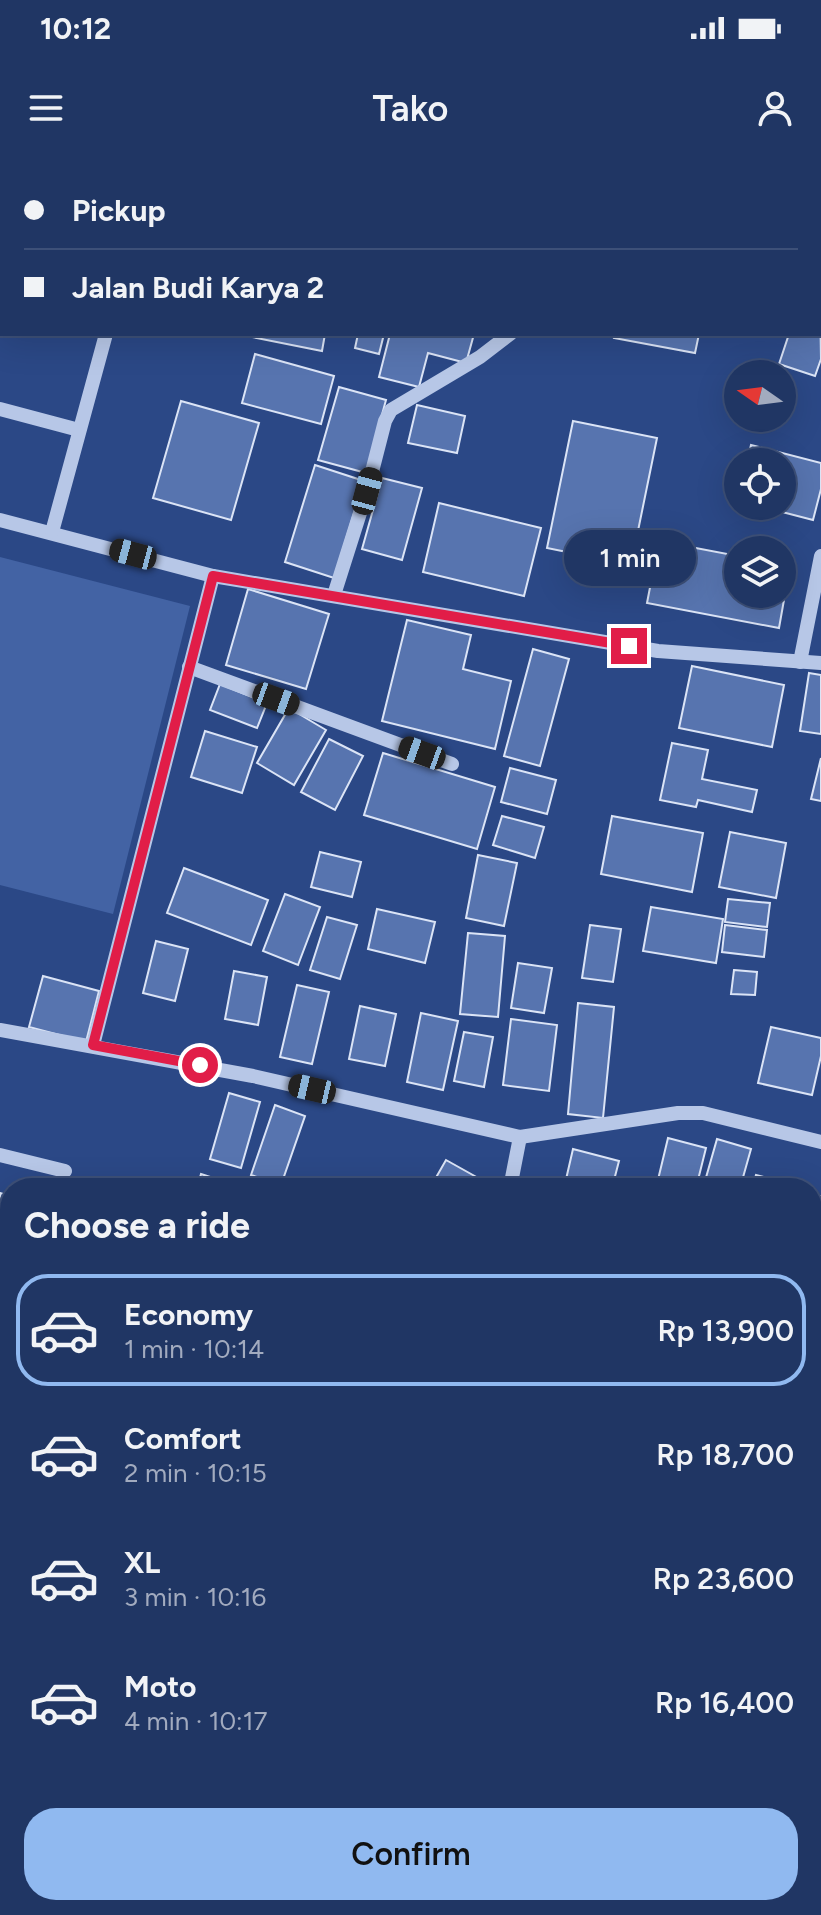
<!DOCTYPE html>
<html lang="en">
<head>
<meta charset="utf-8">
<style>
	body { margin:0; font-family:Figtree,sans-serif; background:#283e6a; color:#f1f3f6; height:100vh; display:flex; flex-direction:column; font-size:30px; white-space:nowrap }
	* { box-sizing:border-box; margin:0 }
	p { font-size:26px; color:#a2abbf }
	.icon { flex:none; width:44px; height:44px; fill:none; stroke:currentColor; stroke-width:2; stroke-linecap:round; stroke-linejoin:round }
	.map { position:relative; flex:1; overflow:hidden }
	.side { position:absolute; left:0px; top:1018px; width:822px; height:738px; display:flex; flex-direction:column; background:#203664; border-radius:32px 32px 0 0; box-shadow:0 8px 32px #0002,0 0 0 2px #3d5078 }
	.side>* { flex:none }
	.top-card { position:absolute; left:0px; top:0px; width:822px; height:176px; box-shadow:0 8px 32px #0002,0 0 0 2px #3d5078; display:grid; align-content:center; height:176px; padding:0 24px; background:#203664 }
	.needle { width:52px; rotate:284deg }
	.controls { position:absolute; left:724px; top:200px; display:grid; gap:16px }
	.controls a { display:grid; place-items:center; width:72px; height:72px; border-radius:50%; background:#203664; box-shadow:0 8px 32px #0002,0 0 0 2px #3d5078; font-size:40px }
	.end { position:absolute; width:36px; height:36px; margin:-18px; border:10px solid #e11d48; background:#fff; box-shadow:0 0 0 4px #fff }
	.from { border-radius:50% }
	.bubble { position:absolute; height:56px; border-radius:28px; background:#203664; box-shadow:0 8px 32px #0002,0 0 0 2px #3d5078; font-size:26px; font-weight:600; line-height:56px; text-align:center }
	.car { position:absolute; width:24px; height:48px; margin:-24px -12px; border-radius:10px; box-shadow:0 0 6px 2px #0007; background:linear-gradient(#222 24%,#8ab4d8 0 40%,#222 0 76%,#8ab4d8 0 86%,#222 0) }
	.top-card b { display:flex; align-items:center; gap:28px; height:76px; font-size:30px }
	.top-card b+b { border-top:2px solid #3d5078 }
	.top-card i { width:20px; height:20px; background:#f1f3f6 }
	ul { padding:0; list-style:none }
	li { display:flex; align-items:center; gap:24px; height:112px; margin:0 16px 12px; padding:0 8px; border:4px solid transparent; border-radius:32px }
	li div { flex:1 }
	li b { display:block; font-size:30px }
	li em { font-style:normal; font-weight:600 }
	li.on { border-color:#90b9f0 }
	li>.icon { width:72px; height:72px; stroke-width:1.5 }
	h2 { padding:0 24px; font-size:36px; line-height:96px }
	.primary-button { display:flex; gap:16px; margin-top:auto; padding:16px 24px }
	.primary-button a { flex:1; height:92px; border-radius:32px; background:#90b9f0; color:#111; font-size:32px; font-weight:600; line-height:92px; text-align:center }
	.status { display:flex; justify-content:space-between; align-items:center; height:56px; padding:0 40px; background:#203664; direction:ltr }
	.status svg { height:22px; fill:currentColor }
	header { display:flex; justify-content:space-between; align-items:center; height:104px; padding:0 24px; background:#203664; font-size:36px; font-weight:600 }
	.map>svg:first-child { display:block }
	.green { fill:#4363a4 }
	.building { fill:#5774af; stroke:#dbe4f6; stroke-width:2 }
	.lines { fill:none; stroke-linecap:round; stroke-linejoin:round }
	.minor { stroke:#b7c7e7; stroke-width:14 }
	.major { stroke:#f9fafe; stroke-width:20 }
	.route { stroke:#e11d48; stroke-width:10 }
</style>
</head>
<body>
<div class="status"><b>10:12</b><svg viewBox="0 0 49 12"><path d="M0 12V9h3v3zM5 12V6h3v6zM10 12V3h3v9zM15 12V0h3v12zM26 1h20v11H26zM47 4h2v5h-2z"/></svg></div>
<header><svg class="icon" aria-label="menu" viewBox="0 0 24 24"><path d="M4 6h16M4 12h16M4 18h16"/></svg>Tako<svg class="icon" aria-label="person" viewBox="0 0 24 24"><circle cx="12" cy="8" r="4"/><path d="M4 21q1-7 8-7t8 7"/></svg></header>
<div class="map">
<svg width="821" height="1755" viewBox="0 0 821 1755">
	<rect width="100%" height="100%" fill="#2b4886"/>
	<polygon class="green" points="0,397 190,446 113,754 0,725"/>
	<g class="building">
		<polygon points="208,0 267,0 277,2 207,2"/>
		<polygon points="475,0 536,0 537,2 474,2"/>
		<polygon points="583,0 680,0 686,2 583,2"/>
		<polygon points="703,0 803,0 803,2"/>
		<polygon points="820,144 821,199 815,216 779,204 789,174 820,174"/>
		<polygon points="237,174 325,174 322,191"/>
		<polygon points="358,174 384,174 379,194 355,188"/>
		<polygon points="390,174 474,174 466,203 428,193 419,227 379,217"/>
		<polygon points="615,174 699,174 695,193 614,178"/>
		<polygon points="255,194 334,216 321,264 242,243"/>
		<polygon points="339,227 386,240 366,313 318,300"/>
		<polygon points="181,241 259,263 231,360 153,338"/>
		<polygon points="417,245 465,256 457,293 408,283"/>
		<polygon points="573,261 657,278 631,405 547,388"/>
		<polygon points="751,285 821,303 821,329 813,360 759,346 782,346 782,302 747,302"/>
		<polygon points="315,305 364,321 334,418 285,402"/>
		<polygon points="382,318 422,328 402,400 362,389"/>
		<polygon points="439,343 541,368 524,436 423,412"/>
		<polygon points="659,381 738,396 738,434 782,434 782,405 790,406 779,468 647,443"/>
		<polygon points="248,429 329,454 306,529 226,505"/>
		<polygon points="407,460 471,475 463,509 511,521 495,589 382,561"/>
		<polygon points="533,489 569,499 540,606 504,596"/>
		<polygon points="692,506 784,525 772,587 679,568"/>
		<polygon points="809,513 821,515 821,574 800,571"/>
		<polygon points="220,524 267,543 257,568 210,550"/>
		<polygon points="289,548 326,570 294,625 257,603"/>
		<polygon points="205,571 257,587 242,633 191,617"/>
		<polygon points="329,579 363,596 335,650 301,632"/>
		<polygon points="672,583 708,590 702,619 757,630 752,652 698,640 696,647 660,640"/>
		<polygon points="383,593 495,627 477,689 364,655"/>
		<polygon points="821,598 821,641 811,639"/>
		<polygon points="510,608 556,620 547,654 501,642"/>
		<polygon points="502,656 544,667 535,698 493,685"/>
		<polygon points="612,656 703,673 692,732 601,714"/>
		<polygon points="730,672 786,683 776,738 719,727"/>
		<polygon points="320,692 361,702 352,737 311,727"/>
		<polygon points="478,695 517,703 504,766 466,758"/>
		<polygon points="184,708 268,740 251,785 167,753"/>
		<polygon points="285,734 320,747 298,805 263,791"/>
		<polygon points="728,739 770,743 767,767 725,762"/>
		<polygon points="651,747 723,759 716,803 643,791"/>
		<polygon points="377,749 435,762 425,803 368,789"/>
		<polygon points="327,757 357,765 340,819 310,810"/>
		<polygon points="590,765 621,769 613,822 582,818"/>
		<polygon points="725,765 767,770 764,797 722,792"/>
		<polygon points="468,773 505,776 498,857 460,854"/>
		<polygon points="156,781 188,789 175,841 143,833"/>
		<polygon points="518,803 552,808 544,853 511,848"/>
		<polygon points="734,810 757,812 755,835 731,834"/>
		<polygon points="234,811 267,817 258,865 225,859"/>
		<polygon points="43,816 99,831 86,882 29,867"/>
		<polygon points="297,825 329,832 312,904 280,897"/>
		<polygon points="578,843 614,847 603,958 568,954"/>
		<polygon points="360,846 396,854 385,906 349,899"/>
		<polygon points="421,853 458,861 443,930 407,922"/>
		<polygon points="511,859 557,865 549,931 503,925"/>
		<polygon points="771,867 821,878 821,896 812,935 758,923"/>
		<polygon points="464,872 493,877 484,927 454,921"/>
		<polygon points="229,933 260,942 241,1008 210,999"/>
		<polygon points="275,945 305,956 281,1025 251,1015"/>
		<polygon points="668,978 706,988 696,1028 656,1028"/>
		<polygon points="717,979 751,989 740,1028 703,1028"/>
		<polygon points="573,989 619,1001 612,1028 564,1028"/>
		<polygon points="446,1000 496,1028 430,1028"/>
		<polygon points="201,1014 232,1024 230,1028 197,1028"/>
		<polygon points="756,1015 779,1021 777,1028 752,1028"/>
		<polygon points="149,1019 180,1028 146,1028"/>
		<polygon points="0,1033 10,1036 10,1081 0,1077"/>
		<polygon points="812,1034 820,1036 812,1069"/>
		<polygon points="0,1333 10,1336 10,1375 0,1372"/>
		<polygon points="0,1394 10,1396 10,1495 0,1492"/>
		<polygon points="812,1629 821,1631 821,1675 818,1686 812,1684"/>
		<polygon points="107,1746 149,1746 146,1755"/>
		<polygon points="182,1746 222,1746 219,1755"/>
		<polygon points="329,1746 378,1746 375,1755 332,1755 327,1753"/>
		<polygon points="394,1746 431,1746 429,1755 392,1755"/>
		<polygon points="445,1746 477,1746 474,1755 443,1755"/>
		<polygon points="581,1746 624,1746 632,1748 630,1755 579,1755"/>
		<polygon points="262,1747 292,1755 260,1755"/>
	</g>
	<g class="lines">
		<g class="minor">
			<polyline points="155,2 155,0"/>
			<polyline points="569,2 570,0"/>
			<polyline points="820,135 821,135"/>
			<polyline points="0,148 2,149"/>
			<polyline points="0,249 79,270"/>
			<polyline points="0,360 213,416 658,491 821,503"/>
			<polyline points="52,372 106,174"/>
			<polyline points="334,435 367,331 385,261 391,250 480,197 510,174"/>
			<polyline points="800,502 821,396"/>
			<polyline points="189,507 452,604"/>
			<polyline points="0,870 253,916 520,977 678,953 703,953 821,982"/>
			<polyline points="93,885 213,416"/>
			<polyline points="0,995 65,1011"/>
			<polyline points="510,1028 520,977"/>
			<polyline points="0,1207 10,1210"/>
			<polyline points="812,1440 812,1451"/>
			<polyline points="0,1609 10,1571"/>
			<polyline points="241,1755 243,1746"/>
			<polyline points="544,1755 547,1746"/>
		</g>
		<g class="major">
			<polyline points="0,1530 10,1532"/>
			<polyline points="758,1746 792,1755"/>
		</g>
	</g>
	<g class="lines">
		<polyline class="route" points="200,905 93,885 213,416 629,486"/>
	</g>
</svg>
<div class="controls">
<a><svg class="needle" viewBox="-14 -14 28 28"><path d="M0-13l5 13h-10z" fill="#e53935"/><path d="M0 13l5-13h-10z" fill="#a2abbf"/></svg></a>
<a><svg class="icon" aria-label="locate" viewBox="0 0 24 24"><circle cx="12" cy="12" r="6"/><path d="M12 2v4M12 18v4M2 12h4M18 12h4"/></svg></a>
<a><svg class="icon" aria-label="layers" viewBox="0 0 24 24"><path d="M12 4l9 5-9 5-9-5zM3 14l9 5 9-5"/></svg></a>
</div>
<i class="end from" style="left:200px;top:905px"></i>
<i class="end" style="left:629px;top:486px"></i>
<div class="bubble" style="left:564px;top:370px;width:132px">1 min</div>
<i class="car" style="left:367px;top:331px;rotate:15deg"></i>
<i class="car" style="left:133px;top:394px;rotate:285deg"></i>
<i class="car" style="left:276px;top:539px;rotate:110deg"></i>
<i class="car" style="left:422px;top:593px;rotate:290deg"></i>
<i class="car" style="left:312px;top:929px;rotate:283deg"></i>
<div class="top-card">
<b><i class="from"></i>Pickup</b>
<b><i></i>Jalan Budi Karya 2</b>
</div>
<section class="side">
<h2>Choose a ride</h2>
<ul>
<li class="on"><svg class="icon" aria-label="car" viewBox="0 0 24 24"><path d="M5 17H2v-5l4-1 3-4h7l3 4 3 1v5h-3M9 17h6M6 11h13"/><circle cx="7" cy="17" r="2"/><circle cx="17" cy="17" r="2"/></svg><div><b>Economy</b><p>1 min · 10:14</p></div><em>Rp 13,900</em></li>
<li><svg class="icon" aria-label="car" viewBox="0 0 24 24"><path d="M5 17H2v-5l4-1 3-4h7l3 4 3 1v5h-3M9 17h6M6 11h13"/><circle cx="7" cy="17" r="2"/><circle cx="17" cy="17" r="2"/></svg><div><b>Comfort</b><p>2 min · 10:15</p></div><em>Rp 18,700</em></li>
<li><svg class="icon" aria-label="car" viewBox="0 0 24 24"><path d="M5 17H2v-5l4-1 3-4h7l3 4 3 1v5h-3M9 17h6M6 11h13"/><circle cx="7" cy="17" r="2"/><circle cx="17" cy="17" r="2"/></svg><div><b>XL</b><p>3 min · 10:16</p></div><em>Rp 23,600</em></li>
<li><svg class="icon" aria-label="car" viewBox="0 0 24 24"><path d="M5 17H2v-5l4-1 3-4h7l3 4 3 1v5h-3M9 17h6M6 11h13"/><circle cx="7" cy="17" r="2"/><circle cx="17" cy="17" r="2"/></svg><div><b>Moto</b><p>4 min · 10:17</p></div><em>Rp 16,400</em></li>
</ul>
<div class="primary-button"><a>Confirm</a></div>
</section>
</div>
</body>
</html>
